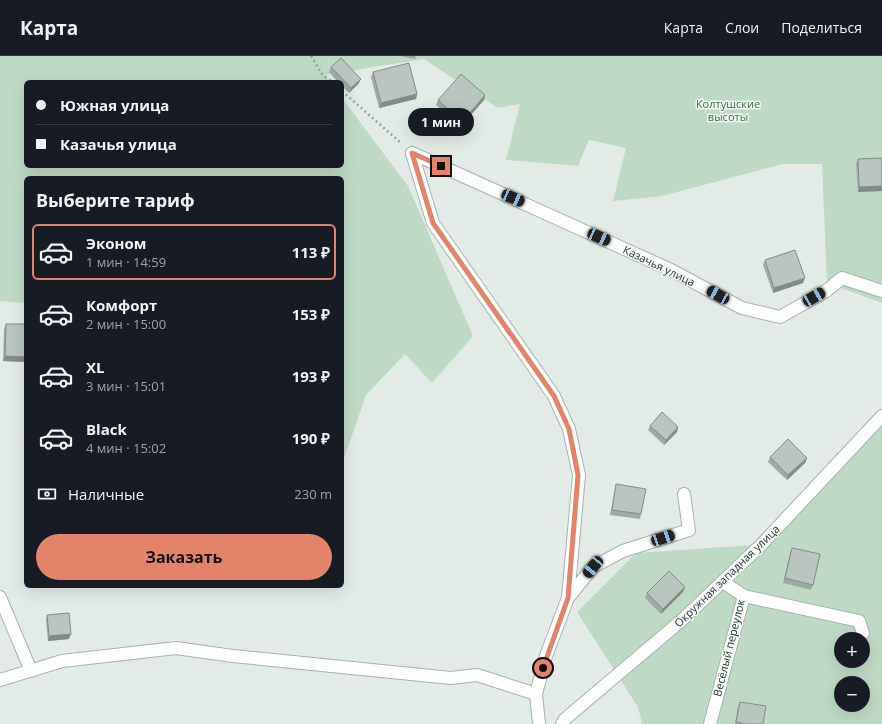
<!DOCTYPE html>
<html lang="ru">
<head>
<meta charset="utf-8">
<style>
	body { margin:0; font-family:"Open Sans",sans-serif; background:#20242c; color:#f1f3f6; height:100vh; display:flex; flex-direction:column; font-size:15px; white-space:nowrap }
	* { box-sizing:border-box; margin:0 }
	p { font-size:13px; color:#9ea1a6 }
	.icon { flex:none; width:22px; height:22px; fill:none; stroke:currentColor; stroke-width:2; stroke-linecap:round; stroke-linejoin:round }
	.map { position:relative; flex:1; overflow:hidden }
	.drawer { position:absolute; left:24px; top:120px; width:320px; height:412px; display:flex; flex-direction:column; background:#171b24; border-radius:6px; box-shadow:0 4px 16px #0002 }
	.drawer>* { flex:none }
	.top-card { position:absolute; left:24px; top:24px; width:320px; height:88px; border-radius:6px; box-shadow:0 4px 16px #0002; display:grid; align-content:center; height:88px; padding:0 12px; background:#171b24 }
	.tools { position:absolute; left:834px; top:576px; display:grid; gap:8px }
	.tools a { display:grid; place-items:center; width:36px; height:36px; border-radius:50%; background:#171b24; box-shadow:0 4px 16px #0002; font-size:20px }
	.end { position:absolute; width:18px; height:18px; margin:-9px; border:5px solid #e3836a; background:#111; box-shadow:0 0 0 2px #111 }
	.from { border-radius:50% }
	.bubble { position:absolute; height:28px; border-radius:14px; background:#171b24; box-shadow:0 4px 16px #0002; font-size:13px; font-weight:700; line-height:28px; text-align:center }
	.car { position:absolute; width:12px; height:24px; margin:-12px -6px; border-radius:5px; box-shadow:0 0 3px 1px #0007; background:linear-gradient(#222 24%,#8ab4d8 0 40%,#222 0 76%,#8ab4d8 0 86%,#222 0) }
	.top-card b { display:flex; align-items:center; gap:14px; height:38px; font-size:15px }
	.top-card b+b { border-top:1px solid #363941 }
	.top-card i { width:10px; height:10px; background:#f1f3f6 }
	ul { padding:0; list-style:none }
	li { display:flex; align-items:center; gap:12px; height:56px; margin:0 8px 6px; padding:0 4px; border:2px solid transparent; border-radius:6px }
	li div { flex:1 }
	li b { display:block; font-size:15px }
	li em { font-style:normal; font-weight:700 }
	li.current { border-color:#e3836a }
	li>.icon { width:36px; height:36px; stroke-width:1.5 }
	h2 { padding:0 12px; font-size:18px; line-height:48px }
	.pay { display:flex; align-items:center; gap:10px; height:44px; padding:0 12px; font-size:15px }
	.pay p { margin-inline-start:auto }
	.action { display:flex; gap:8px; margin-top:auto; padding:8px 12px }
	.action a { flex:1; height:46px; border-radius:24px; background:#e3836a; color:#111; font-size:16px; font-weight:700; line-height:46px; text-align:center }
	header { display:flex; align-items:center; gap:24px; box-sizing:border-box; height:56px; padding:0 20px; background:#171b24; border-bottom:1px solid #363941 }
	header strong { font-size:19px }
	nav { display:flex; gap:22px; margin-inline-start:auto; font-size:14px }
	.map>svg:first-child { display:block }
	.green { fill:#bedac5; fill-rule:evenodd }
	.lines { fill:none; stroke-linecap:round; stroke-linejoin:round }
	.minor-casing { stroke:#a6b3ae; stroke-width:14 }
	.path { stroke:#87ab9f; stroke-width:2.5; stroke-dasharray:2 3; stroke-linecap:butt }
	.minor { stroke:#fff; stroke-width:12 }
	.wall { fill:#9faaa5 }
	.shaded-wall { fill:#828b86 }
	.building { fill:#b9c6c0; stroke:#828b86 }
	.route { stroke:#e3836a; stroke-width:5 }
	.labels { text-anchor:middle; stroke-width:3; stroke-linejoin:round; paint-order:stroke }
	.park-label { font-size:11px; fill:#336d47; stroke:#f3f8f5 }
	.street-label { font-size:11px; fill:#253b34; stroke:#f3f8f5 }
</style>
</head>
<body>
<header>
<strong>Карта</strong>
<nav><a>Карта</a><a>Слои</a><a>Поделиться</a></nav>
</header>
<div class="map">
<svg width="882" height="668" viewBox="0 0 882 668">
	<rect width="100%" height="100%" fill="#e3ebe7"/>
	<g class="green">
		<polygon points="0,0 882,0 882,247 827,227 822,108 783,108 662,140 613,145 626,92 589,84 578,110 506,104 520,48 498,52 424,3 325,19 330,26 26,26 26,110 342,110 342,42 408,130 473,280 432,327 405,298 366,339 342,408 342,122 26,122 26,247 0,245"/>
		<path d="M882,352V668H642L638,651L577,556L636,497L753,489ZM841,583H863V605H841ZM841,627H863V649H841Z"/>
	</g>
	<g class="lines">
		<g class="minor-casing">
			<g id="minor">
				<polyline points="412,97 433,167 554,340 569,373 579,419 568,542 546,600 536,638 539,668"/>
				<polyline points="412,97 671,214 742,252 780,261 826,235 842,222 882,235"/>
				<polyline points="744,540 859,565 863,577"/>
				<polyline points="0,541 31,615"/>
				<polyline points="568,542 593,511 623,495 689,474 684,438"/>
				<polyline points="0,624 62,605 176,592 233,600 451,622 477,619 536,638"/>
				<polyline points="562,668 565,663 682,564 761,489 882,360"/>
				<polyline points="710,668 744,540 723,526"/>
			</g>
		</g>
		<g class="path">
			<polyline points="311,0 322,18 332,26"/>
			<polyline points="342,35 401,87"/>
		</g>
		<use href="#minor" class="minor"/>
	</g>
	<g class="wall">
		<polygon points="400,0 416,0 415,3"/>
		<polygon points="331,11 359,27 349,37 342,30 342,26 338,26 329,16"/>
		<polygon points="373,16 417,38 416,43 379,52 371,21"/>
		<polygon points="485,39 484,44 461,70 436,49 438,44"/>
		<polygon points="858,103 882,135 858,136 856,108"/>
		<polygon points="765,204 803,227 773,237 763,209"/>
		<polygon points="6,268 26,268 26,306 3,305 4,273"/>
		<polygon points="650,370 678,371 677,376 664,389 648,374"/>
		<polygon points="770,401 807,402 805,407 787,424 768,406"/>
		<polygon points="616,428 641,458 640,463 610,459 615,433"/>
		<polygon points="792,492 813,529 811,534 783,527 790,497"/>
		<polygon points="683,536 661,558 645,542 647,537"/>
		<polygon points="47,559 69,583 48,585 46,564"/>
		<polygon points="740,646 763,668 735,668 738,650"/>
	</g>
	<g class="shaded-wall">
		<polygon points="361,23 359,27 349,37 351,32"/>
		<polygon points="417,38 416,43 379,52 381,47"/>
		<polygon points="485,39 484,44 461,70 462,66"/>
		<polygon points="882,130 882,135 858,136 859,131"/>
		<polygon points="805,222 803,227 773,237 774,232"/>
		<polygon points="5,300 26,301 26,306 3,305"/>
		<polygon points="678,371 677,376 664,389 666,384"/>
		<polygon points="807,402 805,407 787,424 788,419"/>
		<polygon points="685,531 683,536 661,558 663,553"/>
		<polygon points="71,578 69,583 48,585 49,580"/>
	</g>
	<g class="building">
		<polygon points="341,2 361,23 351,32 331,11"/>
		<polygon points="409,7 417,38 381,47 373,16"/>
		<polygon points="461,18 485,39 462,66 438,44"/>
		<polygon points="882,102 882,130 859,131 858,103"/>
		<polygon points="795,194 805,222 774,232 765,204"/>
		<polygon points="6,268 26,268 26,301 5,300"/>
		<polygon points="662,356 678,371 666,384 650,370"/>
		<polygon points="788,383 807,402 788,419 770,401"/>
		<polygon points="616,428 646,433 641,458 612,454"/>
		<polygon points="792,492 820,498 813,529 785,522"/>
		<polygon points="669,515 685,531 663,553 647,537"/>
		<polygon points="69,557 71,578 49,580 47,559"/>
		<polygon points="740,646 766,650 763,668 747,668 736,666"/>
	</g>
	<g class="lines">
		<polyline class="route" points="441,110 412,97 433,167 554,340 569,373 578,419 568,542 543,612"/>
	</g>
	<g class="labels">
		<g class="park-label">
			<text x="728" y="52">Колтушские<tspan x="728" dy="13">высоты</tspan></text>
		</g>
		<g class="street-label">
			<text transform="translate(659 210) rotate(26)" y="4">Казачья улица</text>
			<text transform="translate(727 520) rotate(-44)" y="4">Окружная западная улица</text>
			<text transform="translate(729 592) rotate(-76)" y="4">Весёлый переулок</text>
		</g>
	</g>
</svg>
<div class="tools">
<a>+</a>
<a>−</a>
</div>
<i class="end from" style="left:543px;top:612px"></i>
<i class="end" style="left:441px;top:110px"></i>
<div class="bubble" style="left:408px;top:52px;width:66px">1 мин</div>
<i class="car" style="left:513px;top:142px;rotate:114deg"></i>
<i class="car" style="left:599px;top:181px;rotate:114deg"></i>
<i class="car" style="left:718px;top:239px;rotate:299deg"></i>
<i class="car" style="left:814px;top:241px;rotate:60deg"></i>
<i class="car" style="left:663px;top:482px;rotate:72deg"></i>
<i class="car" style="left:593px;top:511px;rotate:219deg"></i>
<div class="top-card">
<b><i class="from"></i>Южная улица</b>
<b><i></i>Казачья улица</b>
</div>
<section class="drawer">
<h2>Выберите тариф</h2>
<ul>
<li class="current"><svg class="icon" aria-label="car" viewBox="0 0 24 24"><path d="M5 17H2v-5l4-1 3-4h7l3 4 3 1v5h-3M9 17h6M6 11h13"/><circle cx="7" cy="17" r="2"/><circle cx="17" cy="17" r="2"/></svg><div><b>Эконом</b><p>1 мин · 14:59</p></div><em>113 ₽</em></li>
<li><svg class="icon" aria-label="car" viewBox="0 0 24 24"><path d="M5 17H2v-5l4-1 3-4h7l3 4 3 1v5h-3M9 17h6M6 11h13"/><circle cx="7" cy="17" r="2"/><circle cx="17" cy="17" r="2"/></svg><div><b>Комфорт</b><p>2 мин · 15:00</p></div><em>153 ₽</em></li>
<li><svg class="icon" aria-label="car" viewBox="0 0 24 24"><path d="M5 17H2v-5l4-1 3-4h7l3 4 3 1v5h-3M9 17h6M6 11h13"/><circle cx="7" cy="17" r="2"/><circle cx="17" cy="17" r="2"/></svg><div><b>XL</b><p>3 мин · 15:01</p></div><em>193 ₽</em></li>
<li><svg class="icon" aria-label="car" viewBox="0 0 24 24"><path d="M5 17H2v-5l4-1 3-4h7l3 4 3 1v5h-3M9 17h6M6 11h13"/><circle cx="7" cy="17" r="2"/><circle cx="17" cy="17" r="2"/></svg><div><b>Black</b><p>4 мин · 15:02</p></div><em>190 ₽</em></li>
</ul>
<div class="pay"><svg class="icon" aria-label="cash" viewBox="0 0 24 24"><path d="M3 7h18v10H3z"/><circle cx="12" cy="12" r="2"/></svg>Наличные<p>230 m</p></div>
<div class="action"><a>Заказать</a></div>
</section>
</div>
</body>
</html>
